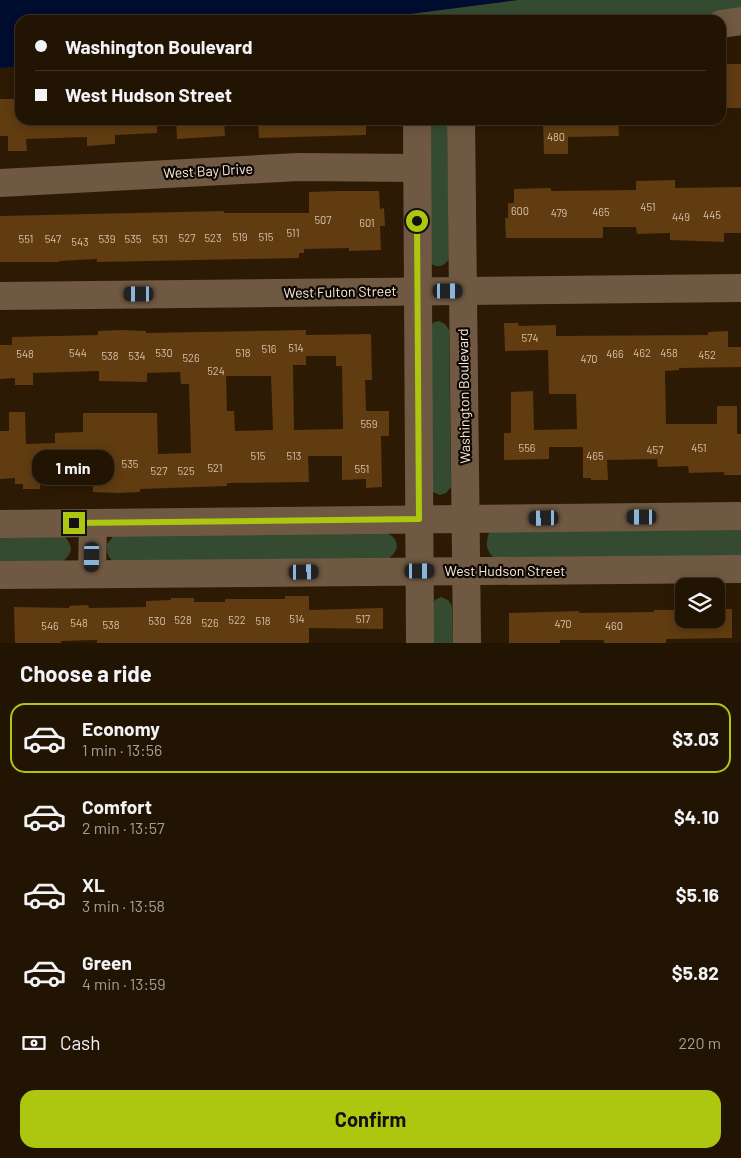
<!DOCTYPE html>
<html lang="en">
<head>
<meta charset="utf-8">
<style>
	body { margin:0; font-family:Barlow,sans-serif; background:#2e2112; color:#f1f3f6; height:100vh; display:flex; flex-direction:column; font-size:19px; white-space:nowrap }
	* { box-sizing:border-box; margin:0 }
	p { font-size:16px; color:#a29e9a }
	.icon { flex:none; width:28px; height:28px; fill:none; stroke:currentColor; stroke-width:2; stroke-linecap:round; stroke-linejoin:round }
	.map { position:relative; height:643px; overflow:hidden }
	.drawer { display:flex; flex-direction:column; background:#221403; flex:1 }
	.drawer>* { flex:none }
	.hud { position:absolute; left:15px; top:15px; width:711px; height:110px; border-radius:15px; box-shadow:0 2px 12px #0003,0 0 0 1px #3f3325; display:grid; align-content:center; height:110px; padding:0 20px; background:#221403 }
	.fabs { position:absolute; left:675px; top:578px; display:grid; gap:10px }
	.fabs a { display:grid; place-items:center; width:50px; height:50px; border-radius:10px; background:#221403; box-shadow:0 2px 12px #0003,0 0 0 1px #3f3325; font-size:25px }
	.end { position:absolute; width:22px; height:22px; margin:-11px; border:6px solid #adc60f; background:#111; box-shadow:0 0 0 2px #111 }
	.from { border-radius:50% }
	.bubble { position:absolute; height:35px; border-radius:15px; background:#221403; box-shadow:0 2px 12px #0003,0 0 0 1px #3f3325; font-size:16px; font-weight:700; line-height:35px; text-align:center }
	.car { position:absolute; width:15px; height:30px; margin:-15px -8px; border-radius:6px; box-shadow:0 0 4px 1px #0007; background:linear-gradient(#222 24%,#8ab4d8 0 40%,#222 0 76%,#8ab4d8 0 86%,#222 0) }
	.hud b { display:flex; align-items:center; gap:18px; height:48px; font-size:19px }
	.hud b+b { border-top:1px solid #3f3325 }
	.hud i { width:12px; height:12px; background:#f1f3f6 }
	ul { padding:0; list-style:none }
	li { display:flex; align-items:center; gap:15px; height:70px; margin:0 10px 8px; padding:0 10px; border:2px solid transparent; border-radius:15px }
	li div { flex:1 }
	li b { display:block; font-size:19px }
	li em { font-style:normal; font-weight:700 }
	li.active { border-color:#adc60f }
	li>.icon { width:45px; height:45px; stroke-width:1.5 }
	h2 { padding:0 20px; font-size:22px; line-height:60px }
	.pay { display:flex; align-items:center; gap:12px; height:55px; padding:0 20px; font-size:19px }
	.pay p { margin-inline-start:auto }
	.cta { display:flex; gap:10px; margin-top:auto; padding:10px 20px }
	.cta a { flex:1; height:58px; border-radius:15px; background:#adc60f; color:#111; font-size:20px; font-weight:700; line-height:58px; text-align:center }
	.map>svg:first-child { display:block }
	.green { fill:#344b32 }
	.water { fill:#010c31 }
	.building { fill:#603c10; fill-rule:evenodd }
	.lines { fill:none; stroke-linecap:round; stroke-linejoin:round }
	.minor { stroke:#705942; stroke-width:28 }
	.route { stroke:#adc60f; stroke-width:6 }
	.labels { text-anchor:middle; stroke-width:4.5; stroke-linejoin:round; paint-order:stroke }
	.number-label { font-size:11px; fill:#d4c0ab }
	.street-label { font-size:14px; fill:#faecdf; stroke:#0f0702 }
</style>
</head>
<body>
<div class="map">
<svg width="741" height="643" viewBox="0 0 741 643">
	<rect width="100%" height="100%" fill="#2d1a04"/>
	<g class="green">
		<polygon points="517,0 741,0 741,10 664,20 403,20 402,15"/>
		<path d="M427,120H447L449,259C443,268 435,269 428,260Z"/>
		<polygon points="439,321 445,324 449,330 451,487 446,493 440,495 433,492 430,487 429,328 434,322"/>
		<path d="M741,528V557L496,559C486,552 485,544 489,533L495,531Z"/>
		<path d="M382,531C400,537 402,550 386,560L114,562C107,557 107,552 107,544L115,534Z"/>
		<path d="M0,534L65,537C75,548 71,556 60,563L0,564Z"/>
		<polygon points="441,597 448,600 452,606 453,643 432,643 431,606 435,600"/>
	</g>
	<polygon class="water" points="0,0 517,0 362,20 20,20 20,66 0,68"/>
	<g class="building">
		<rect x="721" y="64" width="20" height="44"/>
		<polygon points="0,99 20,99 20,120 157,120 157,133 115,135 115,144 87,146 87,137 26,139 27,151 8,151 8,136 0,136"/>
		<polygon points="176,120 224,120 225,136 177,139"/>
		<polygon points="258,120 366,120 366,135 259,138"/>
		<polygon points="543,120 618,120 619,136 568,137 568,154 544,154"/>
		<polygon points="675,180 675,188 741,187 741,233 724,233 724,242 670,240 670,233 637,234 636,227 603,227 603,238 506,238 505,218 508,218 508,203 514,203 514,189 551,188 551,191 636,190 636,181"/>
		<polygon points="336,191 379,191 380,209 384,208 385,226 380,226 381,250 349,251 349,248 304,249 304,253 299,253 299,258 150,261 97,262 97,259 59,261 59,262 0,262 0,216 224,211 224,213 309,213 309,192"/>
		<polygon points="504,323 518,323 519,326 556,325 556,336 708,335 708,332 728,331 728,347 741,347 741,367 679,368 679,370 665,371 666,424 717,424 717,406 737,406 737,434 741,434 741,475 724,475 724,472 689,473 688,466 658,467 657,459 607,460 608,480 591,480 591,478 583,478 583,447 549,447 549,459 504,460 504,433 511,433 511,392 533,391 534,430 577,429 576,394 549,394 548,350 505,351"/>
		<path d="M120,330L146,331V333L306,330V335L371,334L372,380H365L366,411H389V436H381L382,487L366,488V479L342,480V456H308L309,482L227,483V486L140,489V492L118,493L93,492V482L40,484V489H23V484H15V478L0,479V431H9V412H25L26,444L55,443V433L83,432V413H157L158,454L191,453L189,384H181L180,372L147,373V382L99,381V371L33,373V385H15V378L0,379V345H12V337L98,335V331ZM306,356H336V366H342L343,429L294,430L293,365H306ZM226,376H271L273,430L235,431L234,411H227Z"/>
		<polygon points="285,596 309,596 309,610 383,608 383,629 309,628 309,643 97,643 97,640 61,641 61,643 15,643 14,607 69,608 69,606 88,605 89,608 146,607 146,601 171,600 171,598 194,598 194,602 225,602 225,599 285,599"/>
		<polygon points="716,609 732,609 732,638 666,639 666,643 604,643 604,640 560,640 560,643 509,643 509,613 579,611 579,613 654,612 654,610 684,610 684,619 716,619"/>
	</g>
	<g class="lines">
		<g class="minor">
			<polyline points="721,24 741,21"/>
			<polyline points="417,120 420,643"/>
			<polyline points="461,120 467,643"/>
			<polyline points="0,183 298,167 417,168"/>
			<polyline points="0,296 741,288"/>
			<polyline points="0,524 741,516"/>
			<polyline points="92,574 93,523"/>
			<polyline points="0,575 741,569"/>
		</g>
	</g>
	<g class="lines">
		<polyline class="route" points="74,523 419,519 417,221"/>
	</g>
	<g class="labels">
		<g class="number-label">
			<text x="556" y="141">480</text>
			<text x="648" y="211">451</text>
			<text x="520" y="215">600</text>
			<text x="601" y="216">465</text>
			<text x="559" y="217">479</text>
			<text x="712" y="219">445</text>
			<text x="681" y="221">449</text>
			<text x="323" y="224">507</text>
			<text x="367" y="227">601</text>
			<text x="293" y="237">511</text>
			<text x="240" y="241">519</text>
			<text x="266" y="241">515</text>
			<text x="187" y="242">527</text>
			<text x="213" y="242">523</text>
			<text x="26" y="243">551</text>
			<text x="53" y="243">547</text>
			<text x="107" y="243">539</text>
			<text x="133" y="243">535</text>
			<text x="160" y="243">531</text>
			<text x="80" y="246">543</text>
			<text x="530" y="342">574</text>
			<text x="296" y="352">514</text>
			<text x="269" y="353">516</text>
			<text x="78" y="357">544</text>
			<text x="164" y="357">530</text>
			<text x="243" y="357">518</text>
			<text x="642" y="357">462</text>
			<text x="669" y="357">458</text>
			<text x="25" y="358">548</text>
			<text x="615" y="358">466</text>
			<text x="707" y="359">452</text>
			<text x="110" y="360">538</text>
			<text x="137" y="360">534</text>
			<text x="191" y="362">526</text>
			<text x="589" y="363">470</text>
			<text x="216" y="375">524</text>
			<text x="369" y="428">559</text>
			<text x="527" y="452">556</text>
			<text x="699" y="452">451</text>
			<text x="655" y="454">457</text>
			<text x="258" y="460">515</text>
			<text x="294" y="460">513</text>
			<text x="595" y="460">465</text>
			<text x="130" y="468">535</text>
			<text x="215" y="472">521</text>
			<text x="362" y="473">551</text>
			<text x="159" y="475">527</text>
			<text x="186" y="475">525</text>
			<text x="297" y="623">514</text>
			<text x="363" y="623">517</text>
			<text x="183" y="624">528</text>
			<text x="237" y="624">522</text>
			<text x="157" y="625">530</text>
			<text x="263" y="625">518</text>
			<text x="79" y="627">548</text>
			<text x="210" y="627">526</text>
			<text x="563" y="628">470</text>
			<text x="111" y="629">538</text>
			<text x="50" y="630">546</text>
			<text x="614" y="630">460</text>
		</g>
		<g class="street-label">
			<text transform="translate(208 171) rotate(-3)" y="5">West Bay Drive</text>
			<text transform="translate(340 292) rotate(-1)" y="5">West Fulton Street</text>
			<text transform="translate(464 396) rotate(-91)" y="5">Washington Boulevard</text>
			<text x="505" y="576">West Hudson Street</text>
		</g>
	</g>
</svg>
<div class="fabs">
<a><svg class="icon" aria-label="layers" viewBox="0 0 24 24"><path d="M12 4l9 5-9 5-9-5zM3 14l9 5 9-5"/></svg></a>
</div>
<i class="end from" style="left:417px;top:221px"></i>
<i class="end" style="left:74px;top:523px"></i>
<div class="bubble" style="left:32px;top:450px;width:82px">1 min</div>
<i class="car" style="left:448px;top:291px;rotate:90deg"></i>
<i class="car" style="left:139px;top:294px;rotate:270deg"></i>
<i class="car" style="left:642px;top:517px;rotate:270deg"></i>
<i class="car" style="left:544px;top:518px;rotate:269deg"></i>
<i class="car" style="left:92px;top:557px;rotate:181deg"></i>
<i class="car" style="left:420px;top:571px;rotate:90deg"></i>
<i class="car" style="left:304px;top:572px;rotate:89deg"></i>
<div class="hud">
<b><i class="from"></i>Washington Boulevard</b>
<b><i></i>West Hudson Street</b>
</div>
</div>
<section class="drawer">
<h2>Choose a ride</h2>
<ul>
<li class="active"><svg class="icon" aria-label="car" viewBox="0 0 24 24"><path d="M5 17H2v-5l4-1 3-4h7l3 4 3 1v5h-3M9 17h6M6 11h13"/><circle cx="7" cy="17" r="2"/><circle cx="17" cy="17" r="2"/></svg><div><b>Economy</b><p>1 min · 13:56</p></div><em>$3.03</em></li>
<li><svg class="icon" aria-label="car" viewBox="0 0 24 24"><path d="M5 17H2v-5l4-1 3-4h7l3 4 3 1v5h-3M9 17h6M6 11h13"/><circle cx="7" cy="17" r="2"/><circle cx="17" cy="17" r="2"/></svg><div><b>Comfort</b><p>2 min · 13:57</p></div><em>$4.10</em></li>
<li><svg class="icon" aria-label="car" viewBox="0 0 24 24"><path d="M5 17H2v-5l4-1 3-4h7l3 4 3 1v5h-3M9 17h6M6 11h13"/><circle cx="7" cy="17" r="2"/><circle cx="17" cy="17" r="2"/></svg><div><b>XL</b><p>3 min · 13:58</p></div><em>$5.16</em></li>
<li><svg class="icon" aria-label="car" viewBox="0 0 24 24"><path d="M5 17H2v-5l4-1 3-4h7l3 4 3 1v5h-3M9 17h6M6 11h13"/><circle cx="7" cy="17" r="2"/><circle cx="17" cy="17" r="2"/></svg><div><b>Green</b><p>4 min · 13:59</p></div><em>$5.82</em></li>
</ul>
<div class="pay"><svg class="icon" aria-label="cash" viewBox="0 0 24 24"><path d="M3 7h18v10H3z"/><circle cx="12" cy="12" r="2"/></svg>Cash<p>220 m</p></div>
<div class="cta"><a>Confirm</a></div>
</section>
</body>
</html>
